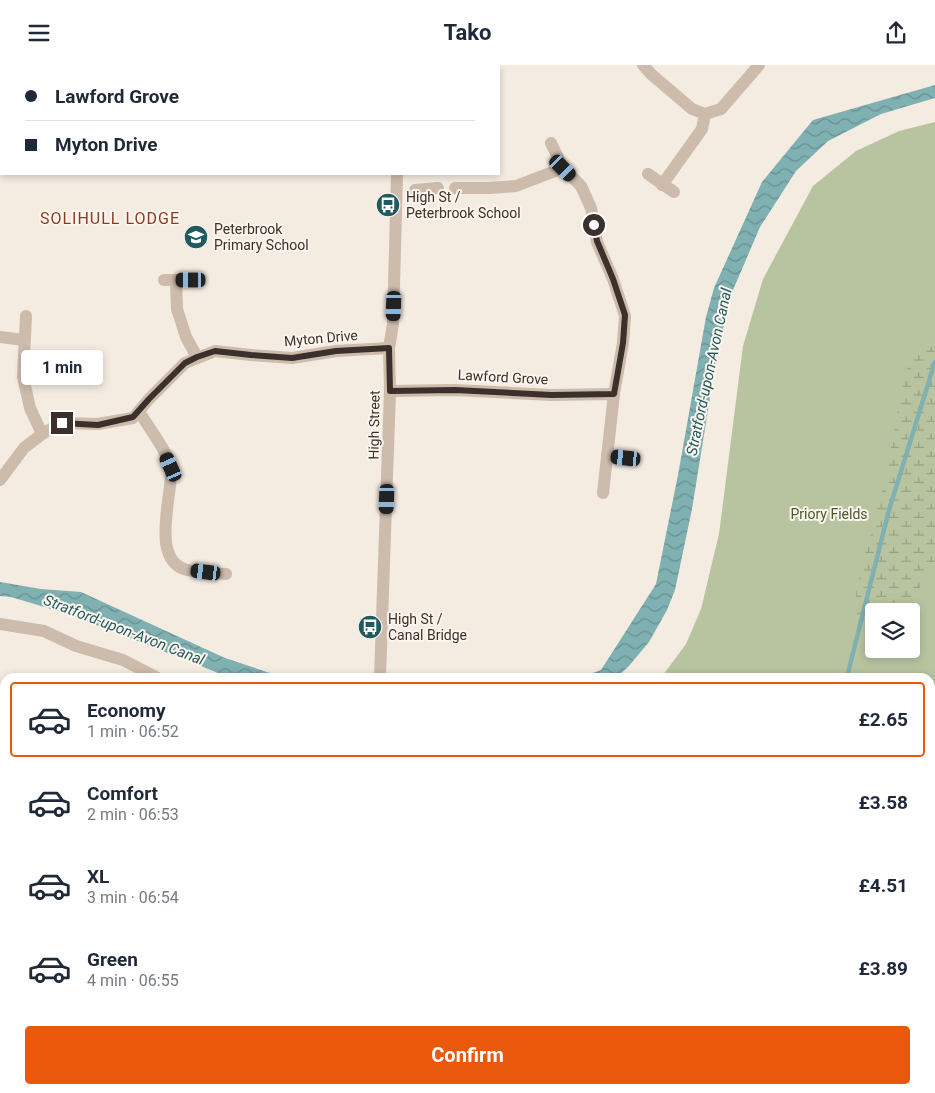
<!DOCTYPE html>
<html lang="en">
<head>
<meta charset="utf-8">
<style>
	body { margin:0; font-family:Roboto,sans-serif; background:#f2f2f3; color:#1f2937; height:100vh; display:flex; flex-direction:column; font-size:19px; white-space:nowrap }
	* { box-sizing:border-box; margin:0 }
	p { font-size:16px; color:#747a83 }
	.icon { flex:none; width:28px; height:28px; fill:none; stroke:currentColor; stroke-width:2; stroke-linecap:round; stroke-linejoin:round }
	.map { position:relative; flex:1; overflow:hidden }
	.sheet { position:absolute; left:0px; top:608px; width:935px; height:421px; display:flex; flex-direction:column; background:#fff; border-radius:15px 15px 0 0; box-shadow:0 2px 8px #0003 }
	.sheet>* { flex:none }
	.banner { position:absolute; left:0px; top:0px; width:500px; height:110px; box-shadow:0 2px 8px #0003; display:grid; align-content:center; height:110px; padding:0 25px; background:#fff }
	.controls { position:absolute; left:865px; top:538px; display:grid; gap:10px }
	.controls a { display:grid; place-items:center; width:55px; height:55px; border-radius:5px; background:#fff; box-shadow:0 2px 8px #0003; font-size:25px }
	.end { position:absolute; width:22px; height:22px; margin:-11px; border:6px solid #3b302b; background:#fff; box-shadow:0 0 0 2px #fff }
	.from { border-radius:50% }
	.bubble { position:absolute; height:35px; border-radius:5px; background:#fff; box-shadow:0 2px 8px #0003; font-size:16px; font-weight:700; line-height:35px; text-align:center }
	.car { position:absolute; width:15px; height:30px; margin:-15px -8px; border-radius:6px; box-shadow:0 0 4px 1px #0007; background:linear-gradient(#222 24%,#8ab4d8 0 40%,#222 0 76%,#8ab4d8 0 86%,#222 0) }
	.banner b { display:flex; align-items:center; gap:18px; height:48px; font-size:19px }
	.banner b+b { border-top:1px solid #e0e1e3 }
	.banner i { width:12px; height:12px; background:#1f2937 }
	ul { padding:9px 0 0; list-style:none }
	li { display:flex; align-items:center; gap:15px; height:75px; margin:0 10px 8px; padding:0 15px; border:2px solid transparent; border-radius:5px }
	li div { flex:1 }
	li b { display:block; font-size:19px }
	li em { font-style:normal; font-weight:700 }
	li.on { border-color:#ea580c }
	li>.icon { width:45px; height:45px; stroke-width:1.5 }
	.button { display:flex; gap:10px; margin-top:auto; padding:10px 25px }
	.button a { flex:1; height:58px; border-radius:5px; background:#ea580c; color:#fff; font-size:20px; font-weight:700; line-height:58px; text-align:center }
	header { display:flex; justify-content:space-between; align-items:center; height:65px; padding:0 25px; background:#fff; font-size:22px; font-weight:700 }
	.map>svg:first-child { display:block }
	.grass { fill:#b8c4a0; fill-rule:evenodd }
	.wetland { fill:url(#wetland-marsh) }
	.water { fill:url(#water-waves) }
	.lines { fill:none; stroke-linecap:round; stroke-linejoin:round }
	.stream { stroke:#7fb0b2; stroke-width:4.5 }
	.minor { stroke:#cdbbac; stroke-width:12 }
	.tertiary { stroke:#cdbbac; stroke-width:12 }
	.route { stroke:#3b302b; stroke-width:6 }
	.labels { text-anchor:middle; stroke-width:4; stroke-linejoin:round; paint-order:stroke }
	.poi-label { font-size:14px; fill:#3b302b; stroke:#fbf5ee; text-anchor:start }
	.street-label { font-size:14px; fill:#3b302b; stroke:#fbf5ee }
	.park-label { font-size:14px; fill:#4a5a2e; stroke:#fbf5ee }
	.water-label { font-size:15px; font-style:italic; fill:#1f5a5e; stroke:#fbf5ee }
	.quarter-label { font-size:16px; letter-spacing:1px; fill:#8c3b22; stroke:#fbf5ee }
</style>
</head>
<body>
<header><svg class="icon" aria-label="menu" viewBox="0 0 24 24"><path d="M4 6h16M4 12h16M4 18h16"/></svg>Tako<svg class="icon" aria-label="share" viewBox="0 0 24 24"><path d="M12 15V3M7 8l5-5 5 5M5 13v7h14v-7"/></svg></header>
<div class="map">
<svg width="935" height="1028" viewBox="0 0 935 1028">
	<defs>
		<pattern id="wetland-marsh" width="20" height="14" patternUnits="userSpaceOnUse" patternTransform="scale(1.25)"><rect width="20" height="14" fill="#b8c4a0"/><path d="M1 5h8M5 5V1M11 12h8M15 12V8" fill="none" stroke="#97a083"/></pattern>
		<pattern id="water-waves" width="16" height="10" patternUnits="userSpaceOnUse" patternTransform="scale(1.25)"><rect width="16" height="10" fill="#7fb0b2"/><path d="M0 5q4-4 8 0t8 0" fill="none" stroke="#699091"/></pattern>
	</defs>
	<rect width="100%" height="100%" fill="#f4ebe1"/>
	<path class="grass" d="M935,57V1028H800V1024H930V612H660L663,610L686,579L701,544L719,469L743,281L763,214L813,121L856,86L899,66ZM874,546H911V584H874Z"/>
	<polygon class="wetland" points="935,281 935,502 912,533 899,546 874,546 874,556 857,552 856,524 884,418 899,340 911,286"/>
	<g class="water">
		<polygon points="935,20 935,33 881,49 828,76 796,106 760,162 733,225 718,283 692,444 675,525 667,545 649,577 628,602 617,612 581,612 601,605 656,519 678,410 706,252 714,223 762,117 813,55"/>
		<polygon points="0,517 41,524 81,527 225,593 282,612 228,612 191,597 68,549 11,532 0,531"/>
		<polygon points="844,1024 924,1024 928,1028 845,1028"/>
	</g>
	<g class="lines">
		<polyline class="stream" points="847,612 889,445 935,297"/>
		<g class="minor">
			<polyline points="643,0 651,9 692,44 705,49 721,44 759,0"/>
			<polyline points="551,78 563,103 581,121 591,143 597,177 613,214 625,251 623,278 614,329"/>
			<polyline points="648,109 674,127"/>
			<polyline points="662,120 702,64 705,49"/>
			<polyline points="455,123 490,123 516,121 563,103"/>
			<polyline points="415,125 438,123"/>
			<polyline points="164,215 191,215"/>
			<polyline points="176,215 177,244 186,272 197,292"/>
			<polyline points="26,251 23,312 30,343 42,369"/>
			<polyline points="0,272 24,275"/>
			<polyline points="390,326 455,325 551,330 614,329 603,428"/>
			<path d="M139,346C146,359 170,390 171,403C173,430 149,495 187,505C199,508 213,508 226,509"/>
			<polyline points="607,391 626,393"/>
			<polyline points="0,415 24,383 42,369 62,358 98,359 133,353 149,334 185,298 215,286 251,290 292,293 336,286 389,283"/>
			<polyline points="0,559 44,566 76,581 123,595 156,612"/>
			<polyline points="0,686 5,686"/>
			<polyline points="536,1028 536,1024"/>
			<polyline points="724,1028 724,1024"/>
		</g>
		<g class="tertiary">
			<polyline points="400,1 400,0"/>
			<polyline points="435,1 438,0"/>
			<polyline points="380,612 390,326 389,283 393,259 397,109"/>
			<polyline points="363,1028 363,1024"/>
		</g>
	</g>
	<g class="lines">
		<polyline class="route" points="62,358 98,360 133,352 149,334 185,298 197,292 215,286 251,290 292,293 336,286 389,283 390,326 455,325 551,330 614,329 623,278 625,250 613,214 597,176 594,160"/>
	</g>
	<defs>
		<g id="bus-disc" transform="scale(1.25)"><circle r="9.5" fill="#1f5a5e" stroke="#fbf5ee"/><path d="M-5-6H5V4H4V6H2V4H-2V6H-4V4H-5ZM-3.5-4V0h7V-4ZM-3.5 1.2v1.5H-2V1.2ZM2 1.2v1.5H3.5V1.2Z" fill="#fff"/></g>
		<g id="school-disc" transform="scale(1.25)"><circle r="9.5" fill="#1f5a5e" stroke="#fbf5ee"/><path d="M0-5L7-2L0 1L-7-2ZM-4 1L0 2.5L4 1V4Q0 6-4 4Z" fill="#fff"/></g>
	</defs>
	<g fill-rule="evenodd">
		<use href="#bus-disc" x="388" y="140"/>
		<use href="#school-disc" x="196" y="172"/>
		<use href="#bus-disc" x="370" y="562"/>
	</g>
	<g class="labels">
		<g class="poi-label">
			<text x="406" y="137">High St /<tspan x="406" dy="16">Peterbrook School</tspan></text>
			<text x="214" y="169">Peterbrook<tspan x="214" dy="16">Primary School</tspan></text>
			<text x="388" y="559">High St /<tspan x="388" dy="16">Canal Bridge</tspan></text>
		</g>
		<g class="street-label">
			<text transform="translate(321 273) rotate(-5)" y="5">Myton Drive</text>
			<text transform="translate(503 312) rotate(3)" y="5">Lawford Grove</text>
			<text transform="translate(374 360) rotate(-89)" y="5">High Street</text>
		</g>
		<g class="park-label">
			<text x="829" y="454">Priory Fields</text>
		</g>
		<g class="water-label">
			<text transform="translate(709 307) rotate(-78)" y="5">Stratford-upon-Avon Canal</text>
			<text transform="translate(124 565) rotate(21)" y="5">Stratford-upon-Avon Canal</text>
		</g>
		<g class="quarter-label">
			<text x="110" y="159">SOLIHULL LODGE</text>
		</g>
	</g>
</svg>
<div class="controls">
<a><svg class="icon" aria-label="layers" viewBox="0 0 24 24"><path d="M12 4l9 5-9 5-9-5zM3 14l9 5 9-5"/></svg></a>
</div>
<i class="end from" style="left:594px;top:160px"></i>
<i class="end" style="left:62px;top:358px"></i>
<div class="bubble" style="left:21px;top:285px;width:82px">1 min</div>
<i class="car" style="left:563px;top:103px;rotate:135deg"></i>
<i class="car" style="left:191px;top:215px;rotate:270deg"></i>
<i class="car" style="left:394px;top:241px;rotate:182deg"></i>
<i class="car" style="left:626px;top:393px;rotate:276deg"></i>
<i class="car" style="left:171px;top:402px;rotate:336deg"></i>
<i class="car" style="left:387px;top:434px;rotate:182deg"></i>
<i class="car" style="left:206px;top:507px;rotate:277deg"></i>
<div class="banner">
<b><i class="from"></i>Lawford Grove</b>
<b><i></i>Myton Drive</b>
</div>
<section class="sheet">
<ul>
<li class="on"><svg class="icon" aria-label="car" viewBox="0 0 24 24"><path d="M5 17H2v-5l4-1 3-4h7l3 4 3 1v5h-3M9 17h6M6 11h13"/><circle cx="7" cy="17" r="2"/><circle cx="17" cy="17" r="2"/></svg><div><b>Economy</b><p>1 min · 06:52</p></div><em>£2.65</em></li>
<li><svg class="icon" aria-label="car" viewBox="0 0 24 24"><path d="M5 17H2v-5l4-1 3-4h7l3 4 3 1v5h-3M9 17h6M6 11h13"/><circle cx="7" cy="17" r="2"/><circle cx="17" cy="17" r="2"/></svg><div><b>Comfort</b><p>2 min · 06:53</p></div><em>£3.58</em></li>
<li><svg class="icon" aria-label="car" viewBox="0 0 24 24"><path d="M5 17H2v-5l4-1 3-4h7l3 4 3 1v5h-3M9 17h6M6 11h13"/><circle cx="7" cy="17" r="2"/><circle cx="17" cy="17" r="2"/></svg><div><b>XL</b><p>3 min · 06:54</p></div><em>£4.51</em></li>
<li><svg class="icon" aria-label="car" viewBox="0 0 24 24"><path d="M5 17H2v-5l4-1 3-4h7l3 4 3 1v5h-3M9 17h6M6 11h13"/><circle cx="7" cy="17" r="2"/><circle cx="17" cy="17" r="2"/></svg><div><b>Green</b><p>4 min · 06:55</p></div><em>£3.89</em></li>
</ul>
<div class="button"><a>Confirm</a></div>
</section>
</div>
</body>
</html>
